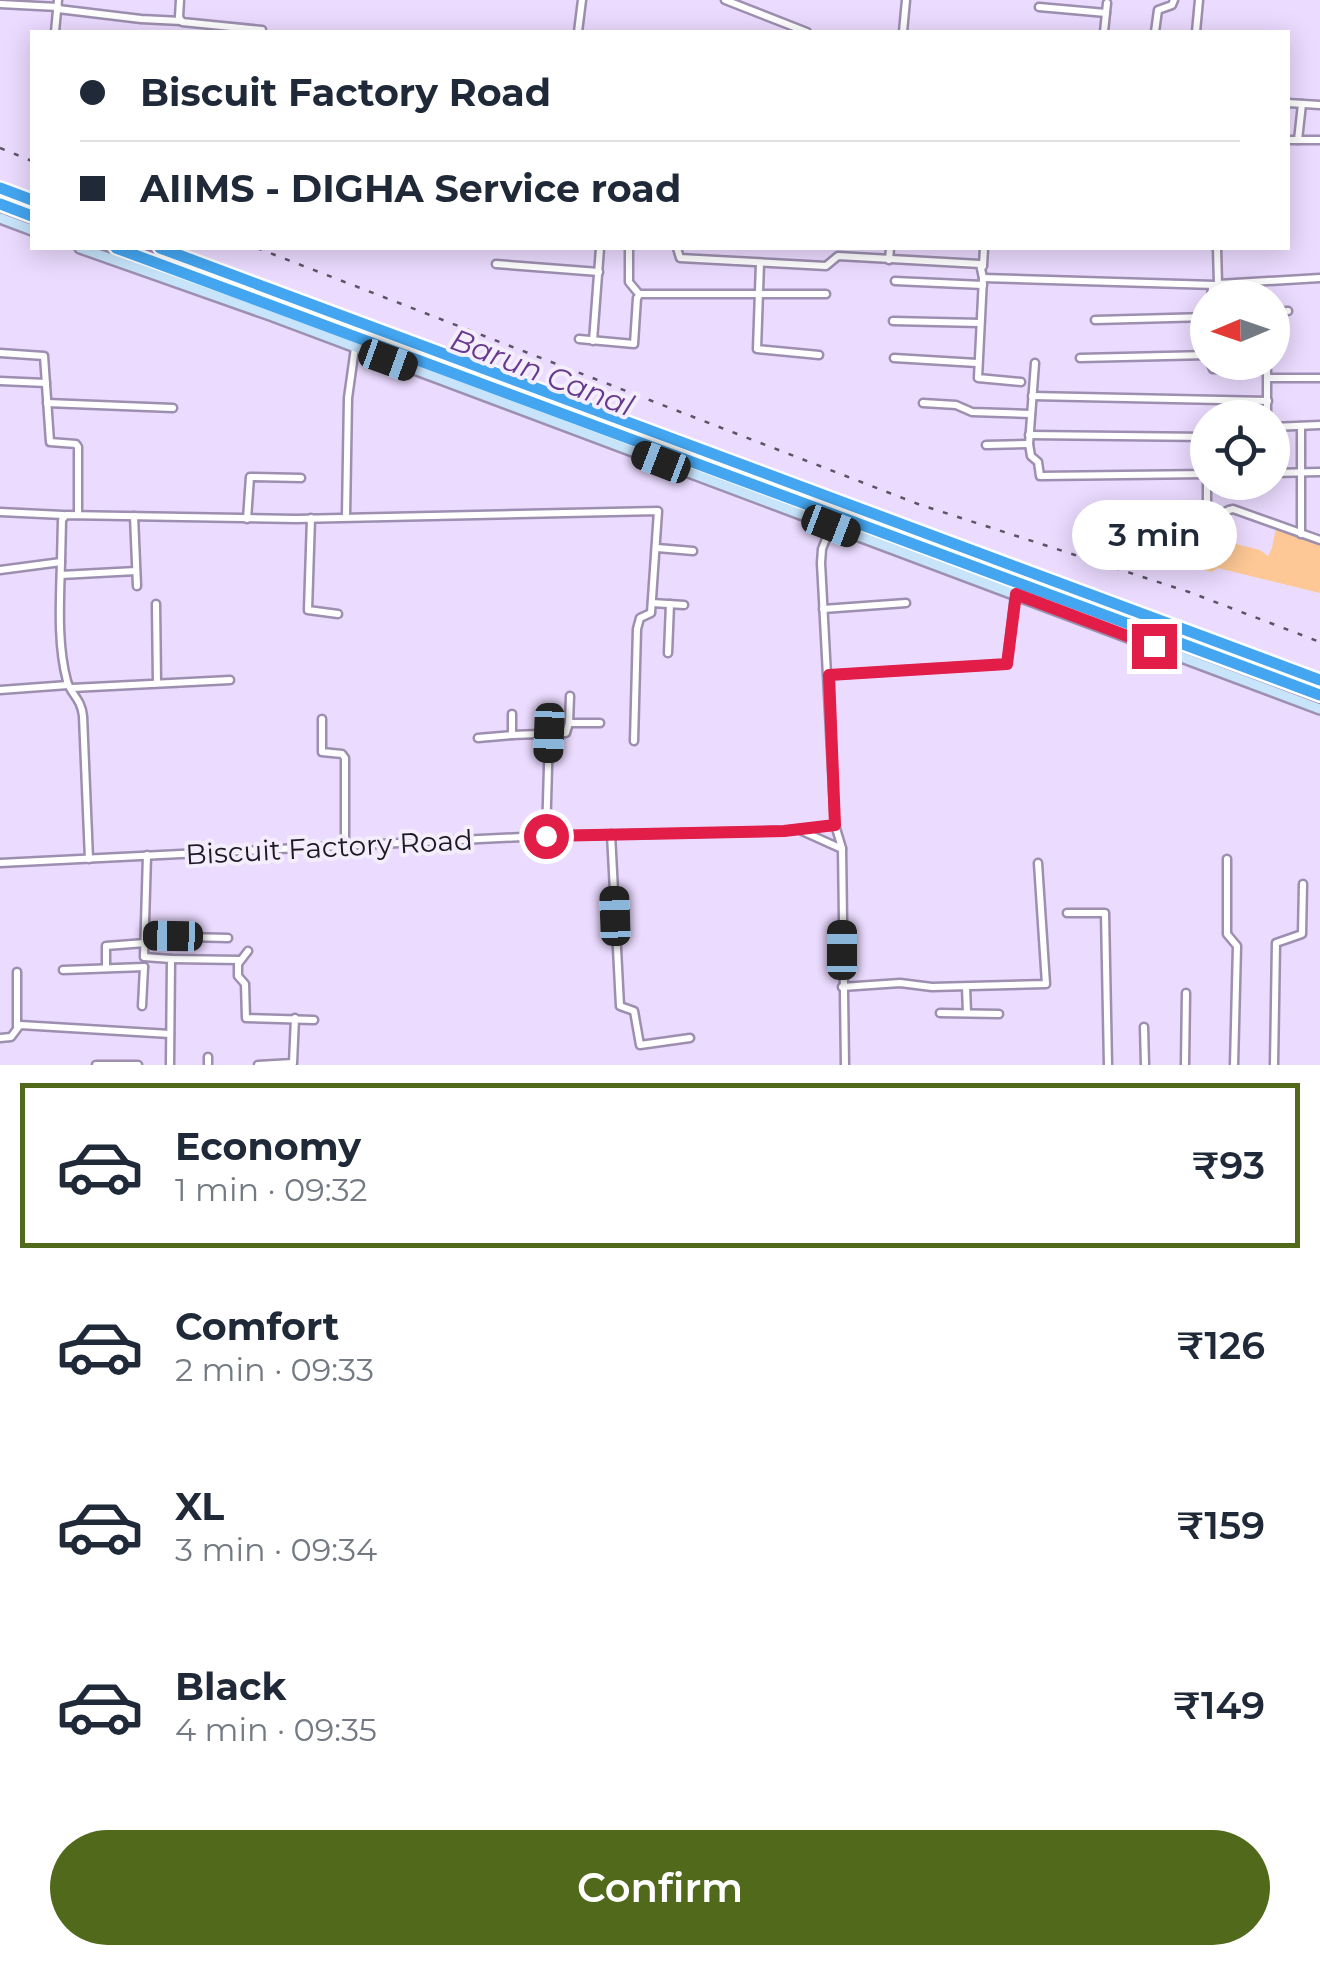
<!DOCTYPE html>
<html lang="en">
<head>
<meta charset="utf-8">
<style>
	body { margin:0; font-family:Montserrat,sans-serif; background:#f6f6f7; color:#1f2937; height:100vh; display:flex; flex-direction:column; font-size:38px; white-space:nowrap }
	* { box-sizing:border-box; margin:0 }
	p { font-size:32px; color:#747a83 }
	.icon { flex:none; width:55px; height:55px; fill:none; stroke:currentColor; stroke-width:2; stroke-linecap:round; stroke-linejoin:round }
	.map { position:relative; height:1065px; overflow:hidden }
	.side { display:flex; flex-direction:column; background:#fff; flex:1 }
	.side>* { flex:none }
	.hud { position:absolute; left:30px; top:30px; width:1260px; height:220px; border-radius:0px; box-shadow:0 5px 25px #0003; display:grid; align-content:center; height:220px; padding:0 50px; background:#fff }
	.needle { width:65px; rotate:268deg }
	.fabs { position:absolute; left:1190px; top:280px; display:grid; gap:20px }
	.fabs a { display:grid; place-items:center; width:100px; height:100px; border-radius:50%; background:#fff; box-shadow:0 5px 25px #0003; font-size:50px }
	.end { position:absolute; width:45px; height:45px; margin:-22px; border:12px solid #e11d48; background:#fff; box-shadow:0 0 0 5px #fff }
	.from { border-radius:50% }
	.bubble { position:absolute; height:70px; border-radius:35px; background:#fff; box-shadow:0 5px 25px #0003; font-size:32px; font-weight:600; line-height:70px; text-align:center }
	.car { position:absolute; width:30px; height:60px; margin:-30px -15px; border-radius:12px; box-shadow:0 0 8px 2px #0007; background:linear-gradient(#222 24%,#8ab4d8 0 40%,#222 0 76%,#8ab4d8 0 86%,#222 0) }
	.hud b { display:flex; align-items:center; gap:35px; height:95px; font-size:38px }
	.hud b+b { border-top:2px solid #e0e1e3 }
	.hud i { width:25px; height:25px; background:#1f2937 }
	ul { padding:18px 0 0; list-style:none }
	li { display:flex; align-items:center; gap:30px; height:165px; margin:0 20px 15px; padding:0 30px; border:5px solid transparent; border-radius:0px }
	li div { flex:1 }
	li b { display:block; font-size:38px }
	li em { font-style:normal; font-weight:600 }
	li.selected { border-color:#51691a }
	li>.icon { width:90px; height:90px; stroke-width:1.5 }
	.cta { display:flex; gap:20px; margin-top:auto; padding:20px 50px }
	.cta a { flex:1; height:115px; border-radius:60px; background:#51691a; color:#fff; font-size:40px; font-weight:600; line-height:115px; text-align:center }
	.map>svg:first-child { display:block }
	.green { fill:#fdc895 }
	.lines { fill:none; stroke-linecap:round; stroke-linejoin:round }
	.canal { stroke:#a180c6; stroke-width:6 }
	.street-casing { stroke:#9d8faf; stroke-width:11 }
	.secondary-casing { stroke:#9d8faf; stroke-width:14 }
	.highway-casing { stroke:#fff; stroke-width:16 }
	.street { stroke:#fff; stroke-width:6 }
	.secondary { stroke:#c7e4fb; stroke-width:9 }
	.highway { stroke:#44a6f1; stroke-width:11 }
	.rail { stroke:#5c5366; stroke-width:2.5; stroke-dasharray:5 10; stroke-linecap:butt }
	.route { stroke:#e11d48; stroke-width:12 }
	.labels { text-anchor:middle; stroke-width:8; stroke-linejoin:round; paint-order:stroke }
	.street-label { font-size:28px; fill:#1e1824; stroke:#f3edfc }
	.water-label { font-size:30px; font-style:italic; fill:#65398e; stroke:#f3edfc }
</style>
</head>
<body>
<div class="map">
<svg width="1320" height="1065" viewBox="0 0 1320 1065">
	<rect width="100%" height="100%" fill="#ebdbff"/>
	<polygon class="green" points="1276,528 1320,543 1320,593 1218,568 1212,572 1192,567 1206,539 1219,543 1223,548 1232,543 1260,550 1268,556 1272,548"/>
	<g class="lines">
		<g class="canal">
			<polyline points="0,194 32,206"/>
			<polyline points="142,248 1320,688"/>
		</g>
		<g class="street-casing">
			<g id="street">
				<polyline points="180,0 179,17 182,22 262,30"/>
				<polyline points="725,0 807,32"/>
				<polyline points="0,4 58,7"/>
				<polyline points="1039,7 1106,13"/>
				<polyline points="58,9 141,19 181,21"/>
				<polyline points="55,32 58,0"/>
				<polyline points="578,32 582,0"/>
				<polyline points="903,32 906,0"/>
				<polyline points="1104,32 1107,3"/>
				<polyline points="1155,32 1158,10 1172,5 1174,0"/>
				<polyline points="1196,32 1199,0"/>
				<polyline points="1288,103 1320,105"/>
				<polyline points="1302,104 1298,140 1320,140"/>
				<polyline points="1288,140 1298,140"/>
				<polyline points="629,248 629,282 639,294"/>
				<polyline points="677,248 680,258 826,266 838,256 980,264 983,278 978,378 1021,382"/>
				<polyline points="1217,248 1218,284"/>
				<polyline points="889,260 890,248"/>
				<polyline points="760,263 757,349 819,355"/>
				<polyline points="496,264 599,272"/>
				<polyline points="983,266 984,248"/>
				<polyline points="983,278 1215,285"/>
				<polyline points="895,281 983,285"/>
				<polyline points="1211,298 1212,288 1218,284 1320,278"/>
				<polyline points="1272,312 1288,311"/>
				<polyline points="1095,320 1208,317"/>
				<polyline points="893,321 980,323"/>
				<polyline points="579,339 634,344 637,298 640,294 826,294"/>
				<polyline points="593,341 600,248"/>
				<polyline points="0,353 44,356 50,442 76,444 78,447 78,515"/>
				<polyline points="894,358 977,363"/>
				<polyline points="1080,358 1208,355"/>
				<polyline points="1210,362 1213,369 1267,370 1267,418"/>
				<polyline points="1035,363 1029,444 1031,456 1038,462 1040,476 1208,474"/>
				<polyline points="1268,378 1320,378"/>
				<polyline points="0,381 46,383"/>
				<polyline points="1032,396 1268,401"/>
				<polyline points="47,403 173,408"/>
				<polyline points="923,403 956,405 972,412 1031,414"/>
				<polyline points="1301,426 1301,534"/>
				<polyline points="1272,427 1320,425"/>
				<polyline points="1029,435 1208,437"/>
				<polyline points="986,445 1029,444"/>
				<polyline points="1272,473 1320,472"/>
				<path d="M1207,474V529C1217,524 1221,510 1233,509L1320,540"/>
				<polyline points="0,512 63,515"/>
				<polyline points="134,516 137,586"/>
				<polyline points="346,516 348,398 355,348"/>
				<polyline points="311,518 308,610 338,614"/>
				<polyline points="247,519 250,477 301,478"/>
				<polyline points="831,526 822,549 821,563 835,825"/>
				<polyline points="657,548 693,551"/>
				<polyline points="61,562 62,520 66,515 296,519 658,511 651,613 640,618 637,629 634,741"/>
				<path d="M0,570L61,562C60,600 57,644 67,681C71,695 81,698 83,716L89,859"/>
				<polyline points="61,575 136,571"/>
				<polyline points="652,603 684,605"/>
				<polyline points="156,604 157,683"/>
				<polyline points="823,609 906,603"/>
				<polyline points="668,653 670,604"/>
				<polyline points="829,675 1007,664 1015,595"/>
				<polyline points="72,688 230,680"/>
				<polyline points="0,690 68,685"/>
				<polyline points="512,714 512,735 566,733 569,723 600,723"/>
				<polyline points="322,719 322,752 342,754 345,758 345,846"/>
				<polyline points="569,723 570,696"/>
				<polyline points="478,738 512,735"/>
				<polyline points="802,831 842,849"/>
				<polyline points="611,834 620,1006 634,1011 640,1045 690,1038"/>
				<polyline points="546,836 549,733"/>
				<polyline points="147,855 144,957 171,959 170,1065"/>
				<polyline points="1227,859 1227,934 1237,946 1234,1065"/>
				<polyline points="0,863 541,836 784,831 835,825 842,848 845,1065"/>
				<polyline points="1067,913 1105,913 1108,1065"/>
				<polyline points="145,936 228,938"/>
				<polyline points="248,951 238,964 238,976 245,984 246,1018 314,1020"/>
				<polyline points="171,959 240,960"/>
				<polyline points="106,968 106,946 145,943"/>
				<polyline points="63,970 144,967"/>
				<polyline points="17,972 17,1026"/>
				<polyline points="842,987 900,983 932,987 1046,984 1038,863"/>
				<polyline points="966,987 967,1013"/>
				<polyline points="142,1006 144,967"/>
				<polyline points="940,1013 999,1014"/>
				<polyline points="1144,1027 1145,1065"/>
				<polyline points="0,1038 11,1037 20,1025 170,1034"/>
				<polyline points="96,1065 138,1065"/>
				<polyline points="208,1065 208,1057"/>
				<polyline points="258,1065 293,1063 295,1018"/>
				<polyline points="1185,1065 1186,993"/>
				<polyline points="1274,1065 1276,943 1302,934 1303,884"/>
			</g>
		</g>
		<g class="secondary-casing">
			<g id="secondary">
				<polyline points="0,218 32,230"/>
				<polyline points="80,248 270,315 1320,709"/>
			</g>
		</g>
		<g class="highway-casing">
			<g id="highway">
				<polyline points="0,188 32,200"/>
				<polyline points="0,204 32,216"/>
				<polyline points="116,248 1320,695"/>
				<polyline points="160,248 1320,680"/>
			</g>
		</g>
		<use href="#street" class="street"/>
		<use href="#secondary" class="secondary"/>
		<use href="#highway" class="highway"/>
		<g class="rail">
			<polyline points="0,148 32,161"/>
			<polyline points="257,248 918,504 1189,592 1320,642"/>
		</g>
	</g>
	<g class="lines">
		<polyline class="route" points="546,836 784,831 835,825 829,675 1007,664 1016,594 1154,646"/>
	</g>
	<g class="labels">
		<g class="street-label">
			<text transform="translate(329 847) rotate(-3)" y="10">Biscuit Factory Road</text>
		</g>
		<g class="water-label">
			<text transform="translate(542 373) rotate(21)" y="10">Barun Canal</text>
		</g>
	</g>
</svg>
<div class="fabs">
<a><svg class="needle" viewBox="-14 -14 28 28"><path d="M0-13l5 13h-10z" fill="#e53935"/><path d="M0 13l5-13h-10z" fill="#747a83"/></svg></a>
<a><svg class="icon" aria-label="locate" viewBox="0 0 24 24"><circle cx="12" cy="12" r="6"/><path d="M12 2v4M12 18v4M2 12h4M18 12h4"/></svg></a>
</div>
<i class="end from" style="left:546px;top:836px"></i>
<i class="end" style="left:1154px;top:646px"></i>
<div class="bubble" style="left:1072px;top:500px;width:165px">3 min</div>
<i class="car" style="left:388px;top:360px;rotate:110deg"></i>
<i class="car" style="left:661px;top:462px;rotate:291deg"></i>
<i class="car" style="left:831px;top:526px;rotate:111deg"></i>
<i class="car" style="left:549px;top:733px;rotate:182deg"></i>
<i class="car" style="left:615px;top:916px;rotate:358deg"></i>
<i class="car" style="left:173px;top:936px;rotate:271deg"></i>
<i class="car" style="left:842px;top:950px;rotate:0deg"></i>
<div class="hud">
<b><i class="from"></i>Biscuit Factory Road</b>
<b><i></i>AIIMS - DIGHA Service road</b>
</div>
</div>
<section class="side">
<ul>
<li class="selected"><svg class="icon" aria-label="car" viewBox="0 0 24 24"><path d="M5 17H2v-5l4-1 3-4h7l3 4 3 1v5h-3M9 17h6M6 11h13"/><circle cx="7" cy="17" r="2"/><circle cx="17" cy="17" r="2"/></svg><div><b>Economy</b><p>1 min · 09:32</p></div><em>₹93</em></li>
<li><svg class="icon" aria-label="car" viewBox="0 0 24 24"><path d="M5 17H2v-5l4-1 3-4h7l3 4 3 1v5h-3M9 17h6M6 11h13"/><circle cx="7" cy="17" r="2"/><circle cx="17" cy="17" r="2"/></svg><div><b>Comfort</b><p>2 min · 09:33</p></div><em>₹126</em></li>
<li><svg class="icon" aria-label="car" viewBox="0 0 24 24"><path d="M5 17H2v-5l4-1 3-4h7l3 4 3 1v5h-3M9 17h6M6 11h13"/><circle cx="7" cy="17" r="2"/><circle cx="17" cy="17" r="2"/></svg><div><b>XL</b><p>3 min · 09:34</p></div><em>₹159</em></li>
<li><svg class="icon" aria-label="car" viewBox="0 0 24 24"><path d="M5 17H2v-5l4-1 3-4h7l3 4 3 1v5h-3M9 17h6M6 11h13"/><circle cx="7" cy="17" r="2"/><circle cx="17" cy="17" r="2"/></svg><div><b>Black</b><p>4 min · 09:35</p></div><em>₹149</em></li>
</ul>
<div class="cta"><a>Confirm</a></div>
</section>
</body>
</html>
